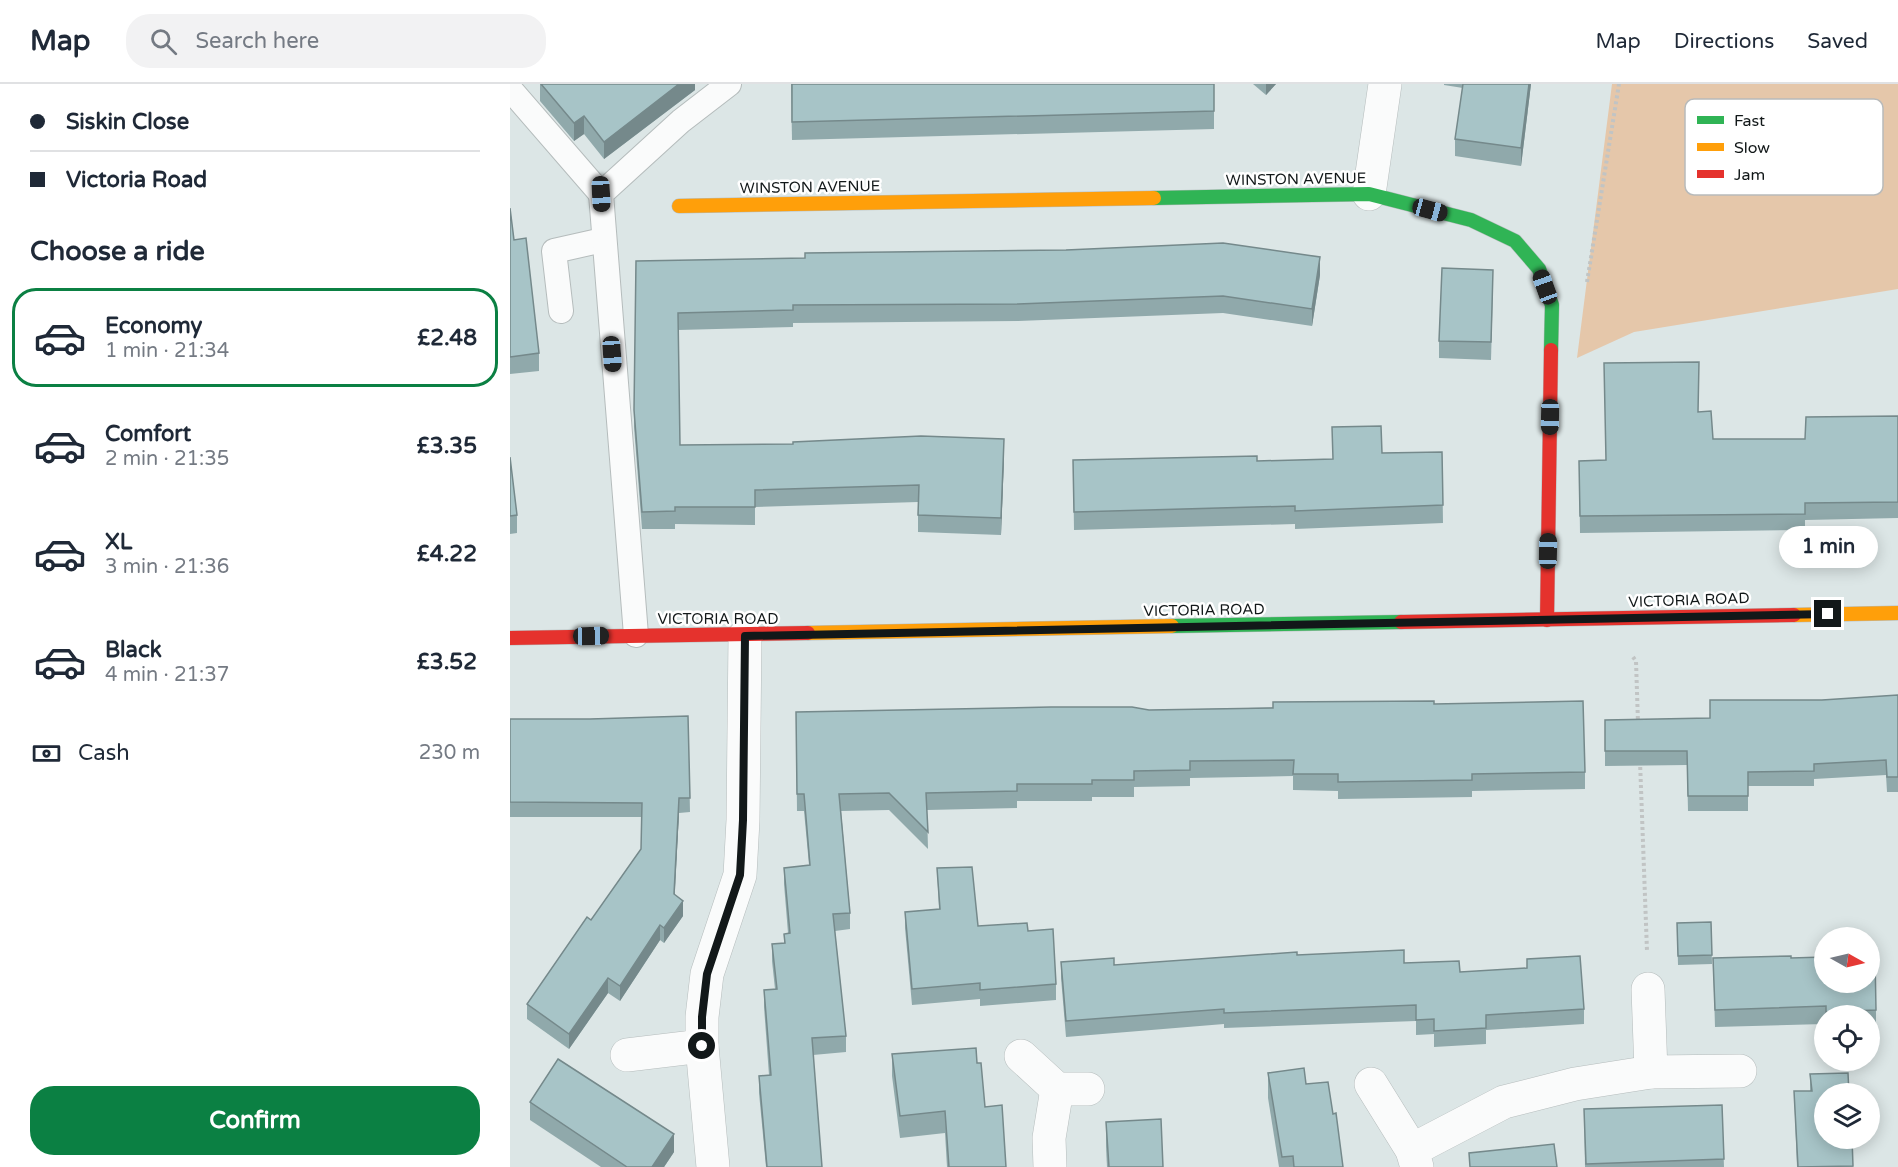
<!DOCTYPE html>
<html lang="en">
<head>
<meta charset="utf-8">
<style>
	body { margin:0; font-family:"Varela Round",sans-serif; background:#f2f2f3; color:#1f2937; height:100vh; display:flex; flex-direction:column; font-size:22px; white-space:nowrap }
	* { box-sizing:border-box; margin:0 }
	p { font-size:20px; color:#747a83 }
	.icon { flex:none; width:33px; height:33px; fill:none; stroke:currentColor; stroke-width:2; stroke-linecap:round; stroke-linejoin:round }
	.map { position:relative; flex:1; overflow:hidden }
	.sheet { display:flex; flex-direction:column; background:#fff; width:510px }
	.sheet>* { flex:none }
	.top-card { display:grid; align-content:center; height:132px; padding:0 30px; background:#fff }
	.needle { width:39px; rotate:98deg }
	.tools { position:absolute; left:1304px; top:843px; display:grid; gap:12px }
	.tools a { display:grid; place-items:center; width:66px; height:66px; border-radius:50%; background:#fff; box-shadow:0 3px 15px #0003; font-size:30px }
	.end { position:absolute; width:27px; height:27px; margin:-14px; border:8px solid #121819; background:#fff; box-shadow:0 0 0 3px #fff }
	.from { border-radius:50% }
	.bubble { position:absolute; height:42px; border-radius:21px; background:#fff; box-shadow:0 3px 15px #0003; font-size:20px; font-weight:700; line-height:42px; text-align:center }
	.car { position:absolute; width:18px; height:36px; margin:-18px -9px; border-radius:8px; box-shadow:0 0 4px 2px #0007; background:linear-gradient(#222 24%,#8ab4d8 0 40%,#222 0 76%,#8ab4d8 0 86%,#222 0) }
	.top-card b { display:flex; align-items:center; gap:21px; height:57px; font-size:22px }
	.top-card b+b { border-top:2px solid #e0e1e3 }
	.top-card i { width:15px; height:15px; background:#1f2937 }
	ul { padding:0; list-style:none }
	li { display:flex; align-items:center; gap:18px; height:99px; margin:0 12px 9px; padding:0 18px; border:3px solid transparent; border-radius:24px }
	li div { flex:1 }
	li b { display:block; font-size:22px }
	li em { font-style:normal; font-weight:700 }
	li.current { border-color:#0b8043 }
	li>.icon { width:54px; height:54px; stroke-width:1.5 }
	h2 { padding:0 30px; font-size:27px; line-height:72px }
	.pay { display:flex; align-items:center; gap:15px; height:66px; padding:0 30px; font-size:22px }
	.pay p { margin-inline-start:auto }
	.cta { display:flex; gap:12px; margin-top:auto; padding:12px 30px }
	.cta a { flex:1; height:69px; border-radius:24px; background:#0b8043; color:#fff; font-size:24px; font-weight:700; line-height:69px; text-align:center }
	header { display:flex; align-items:center; gap:36px; box-sizing:border-box; height:84px; padding:0 30px; background:#fff; border-bottom:2px solid #e0e1e3 }
	header strong { font-size:28px }
	nav { display:flex; gap:33px; margin-inline-start:auto; font-size:21px }
	.search { width:420px; height:54px; background:#f2f2f3; display:flex; align-items:center; gap:15px; box-sizing:border-box; padding:0 21px; border-radius:24px; color:#747a83; font-size:22px }
	main { display:flex; flex:1; min-height:0 }
	.map>svg:first-child { display:block }
	.green { fill:#e5c7aa }
	.lines { fill:none; stroke-linecap:round; stroke-linejoin:round }
	.lane-casing { stroke:#b5bcbc; stroke-width:26 }
	.street-casing { stroke:#b5bcbc; stroke-width:34 }
	.fast-casing { stroke:#b5bcbc; stroke-width:15 }
	.slow-casing { stroke:#b5bcbc; stroke-width:15 }
	.jam-casing { stroke:#b5bcbc; stroke-width:15 }
	.path { stroke:#c1c4c4; stroke-width:4; stroke-dasharray:3 3; stroke-linecap:butt }
	.lane { stroke:#fafbfb; stroke-width:24 }
	.street { stroke:#fafbfb; stroke-width:33 }
	.fast { stroke:#30b455; stroke-width:14 }
	.slow { stroke:#ff9f0a; stroke-width:14 }
	.jam { stroke:#e5322d; stroke-width:14 }
	.wall { fill:#90a9ab }
	.shaded-wall { fill:#75898b }
	.building { fill:#a7c4c7; stroke:#75898b; stroke-width:1.5 }
	.route { stroke:#121819; stroke-width:8 }
	.labels { text-anchor:middle; stroke-width:5; stroke-linejoin:round; paint-order:stroke }
	.street-label { font-size:15px; fill:#121819; stroke:#fff }
	.key { fill:#fff; stroke:#b8baba; stroke-width:1.5 }
	.key-label { font-size:16px; fill:#121819 }
</style>
</head>
<body>
<header>
<strong>Map</strong>
<div class="search"><svg class="icon" aria-label="search" viewBox="0 0 24 24"><circle cx="10" cy="10" r="6"/><path d="M15 15l6 6"/></svg>Search here</div>
<nav><a>Map</a><a>Directions</a><a>Saved</a></nav>
</header>
<main>
<section class="sheet">
<div class="top-card">
<b><i class="from"></i>Siskin Close</b>
<b><i></i>Victoria Road</b>
</div>
<h2>Choose a ride</h2>
<ul>
<li class="current"><svg class="icon" aria-label="car" viewBox="0 0 24 24"><path d="M5 17H2v-5l4-1 3-4h7l3 4 3 1v5h-3M9 17h6M6 11h13"/><circle cx="7" cy="17" r="2"/><circle cx="17" cy="17" r="2"/></svg><div><b>Economy</b><p>1 min · 21:34</p></div><em>£2.48</em></li>
<li><svg class="icon" aria-label="car" viewBox="0 0 24 24"><path d="M5 17H2v-5l4-1 3-4h7l3 4 3 1v5h-3M9 17h6M6 11h13"/><circle cx="7" cy="17" r="2"/><circle cx="17" cy="17" r="2"/></svg><div><b>Comfort</b><p>2 min · 21:35</p></div><em>£3.35</em></li>
<li><svg class="icon" aria-label="car" viewBox="0 0 24 24"><path d="M5 17H2v-5l4-1 3-4h7l3 4 3 1v5h-3M9 17h6M6 11h13"/><circle cx="7" cy="17" r="2"/><circle cx="17" cy="17" r="2"/></svg><div><b>XL</b><p>3 min · 21:36</p></div><em>£4.22</em></li>
<li><svg class="icon" aria-label="car" viewBox="0 0 24 24"><path d="M5 17H2v-5l4-1 3-4h7l3 4 3 1v5h-3M9 17h6M6 11h13"/><circle cx="7" cy="17" r="2"/><circle cx="17" cy="17" r="2"/></svg><div><b>Black</b><p>4 min · 21:37</p></div><em>£3.52</em></li>
</ul>
<div class="pay"><svg class="icon" aria-label="cash" viewBox="0 0 24 24"><path d="M3 7h18v10H3z"/><circle cx="12" cy="12" r="2"/></svg>Cash<p>230 m</p></div>
<div class="cta"><a>Confirm</a></div>
</section>
<div class="map">
<svg width="1388" height="1083" viewBox="0 0 1388 1083">
	<rect width="100%" height="100%" fill="#dce6e6"/>
	<polygon class="green" points="1102,0 1388,0 1388,205 1124,248 1067,274"/>
	<g class="lines">
		<g class="lane-casing">
			<g id="lane">
				<polyline points="0,5 91,110"/>
				<polyline points="51,227 44,167 93,156"/>
				<polyline points="126,551 91,110 171,37 219,0"/>
			</g>
		</g>
		<g class="street-casing">
			<g id="street">
				<polyline points="859,110 875,0"/>
				<polyline points="1138,905 1141,988 1230,987"/>
				<polyline points="192,962 203,1083"/>
				<polyline points="117,971 192,962 192,933 197,890 230,791 233,736 235,552"/>
				<polyline points="511,972 547,1005 578,1005"/>
				<polyline points="861,1000 902,1066 907,1083"/>
				<polyline points="902,1066 994,1018 1065,1000 1141,988"/>
				<polyline points="540,1083 539,1054 547,1005"/>
			</g>
		</g>
		<g class="fast-casing">
			<g id="fast">
				<polyline points="644,114 859,110 961,136 1005,157 1029,185 1042,221 1041,266"/>
				<polyline points="662,542 891,538"/>
			</g>
		</g>
		<g class="slow-casing">
			<g id="slow">
				<polyline points="169,122 644,114"/>
				<polyline points="1284,531 1388,529"/>
				<polyline points="298,549 662,542"/>
			</g>
		</g>
		<g class="jam-casing">
			<g id="jam">
				<polyline points="1037,536 1041,266"/>
				<polyline points="891,538 1284,531"/>
				<polyline points="0,554 298,549"/>
			</g>
		</g>
		<g class="path">
			<polyline points="1077,198 1109,0"/>
			<polyline points="1123,573 1126,577 1128,639"/>
			<polyline points="1130,677 1137,867"/>
		</g>
		<use href="#lane" class="lane"/>
		<use href="#street" class="street"/>
		<use href="#fast" class="fast"/>
		<use href="#slow" class="slow"/>
		<use href="#jam" class="jam"/>
	</g>
	<g class="wall">
		<polygon points="30,0 185,0 185,6 94,75 74,50 64,57 30,17"/>
		<polygon points="281,0 704,0 704,45 282,56"/>
		<polygon points="743,0 766,0 756,11"/>
		<polygon points="934,0 1021,0 1011,82 945,72 945,55 953,4 934,1"/>
		<polygon points="0,124 4,156 29,269 29,287 0,290"/>
		<polygon points="126,177 810,191 802,242 713,229 508,237 283,239 283,243 168,246 170,361 494,373 491,451 408,448 408,418 245,423 245,441 165,440 165,445 132,445 124,343"/>
		<polygon points="983,203 981,276 929,274 929,257"/>
		<polygon points="1188,328 1203,355 1295,355 1388,332 1388,434 1295,436 1295,446 1070,449 1069,377 1095,376"/>
		<polygon points="932,368 933,439 785,445 785,440 564,446 563,376 747,377 823,375 872,369"/>
		<polygon points="0,373 7,431 7,449 0,450"/>
		<polygon points="1388,611 1388,708 1377,708 1376,691 1304,695 1304,702 1238,702 1238,727 1178,727 1177,681 1095,682 1095,636 1200,634 1312,616"/>
		<polygon points="924,620 1075,688 1075,705 962,707 962,713 828,715 828,707 783,706 783,692 680,694 680,702 624,703 624,713 582,713 582,717 507,717 507,724 417,726 418,765 379,726 331,727 340,829 340,845 325,847 336,952 336,968 303,971 312,1083 256,1083 249,1009 249,992 259,991 254,923 254,906 265,905 262,877 262,860 274,859 274,850 278,849 274,800 274,784 299,781 294,727 287,727 286,628 639,626"/>
		<polygon points="178,632 180,728 169,729 164,811 173,832 154,859 150,856 110,917 98,909 59,965 17,935 17,920 81,836 131,765 132,733 0,733 0,635 80,635"/>
		<polygon points="427,784 468,842 518,847 546,900 546,916 470,922 470,915 402,921 395,844 395,828 429,825"/>
		<polygon points="1201,838 1202,880 1168,881 1167,839"/>
		<polygon points="787,871 894,879 950,888 1017,884 1017,875 1074,925 1074,940 976,946 976,960 924,963 924,950 906,951 906,937 714,944 714,940 556,953 551,894 551,878 604,881"/>
		<polygon points="1203,874 1281,874 1366,926 1366,944 1359,944 1359,932 1314,932 1314,940 1205,943"/>
		<polygon points="382,970 467,979 475,1023 496,1083 437,1083 435,1049 390,1054 382,992"/>
		<polygon points="758,989 796,1000 823,1030 833,1083 769,1083 758,1014"/>
		<polygon points="1300,990 1342,1054 1343,1083 1287,1083 1284,1007 1300,1007"/>
		<polygon points="20,1018 164,1068 154,1083 91,1083 20,1036"/>
		<polygon points="1212,1021 1214,1083 1075,1083 1074,1025"/>
		<polygon points="596,1038 653,1083 597,1083 596,1063"/>
	</g>
	<g class="shaded-wall">
		<polygon points="169,0 185,0 185,6 94,75 94,58"/>
		<polygon points="756,0 766,0 756,11"/>
		<polygon points="1019,0 1021,0 1011,82 1011,64"/>
		<polygon points="74,32 74,50 64,57 64,39"/>
		<polygon points="810,173 810,191 802,242 802,225"/>
		<polygon points="494,355 494,373 491,451 491,434"/>
		<polygon points="169,714 169,729 164,825 164,810"/>
		<polygon points="173,817 173,832 154,859 154,844"/>
		<polygon points="150,841 150,856 110,917 110,902"/>
		<polygon points="98,894 98,909 59,965 59,950"/>
		<polygon points="164,1050 164,1068 154,1083 142,1083"/>
	</g>
	<g class="building">
		<polygon points="31,0 169,0 94,58 74,32 64,39"/>
		<polygon points="282,0 704,0 704,27 282,38"/>
		<polygon points="953,0 1019,0 1011,64 945,55"/>
		<polygon points="0,124 4,156 16,154 29,269 0,273"/>
		<polygon points="713,159 810,173 802,225 713,212 508,220 283,221 283,226 168,229 170,361 283,360 283,358 411,352 494,355 491,434 408,431 409,401 245,406 245,423 165,423 165,427 132,428 124,326 126,177 295,174 295,169 556,166"/>
		<polygon points="932,184 983,186 981,258 929,257"/>
		<polygon points="1189,278 1188,328 1201,327 1203,355 1295,355 1296,333 1388,332 1388,418 1295,419 1295,430 1070,432 1069,377 1096,376 1094,279"/>
		<polygon points="871,342 872,369 932,368 933,421 785,427 785,422 564,428 563,376 747,372 747,377 823,375 822,343"/>
		<polygon points="0,373 7,431 0,432"/>
		<polygon points="1388,611 1388,693 1377,693 1376,676 1304,680 1304,687 1238,688 1238,712 1178,712 1177,667 1095,667 1095,636 1200,634 1200,616 1312,616"/>
		<polygon points="924,617 924,620 1073,617 1075,688 962,690 962,696 828,698 828,690 783,690 784,676 680,677 680,686 624,687 624,696 582,696 582,700 507,700 507,707 416,709 418,748 379,709 329,710 340,829 323,830 336,952 302,954 312,1083 257,1083 249,992 261,991 254,906 267,905 262,860 275,859 274,850 280,849 274,784 300,781 294,710 287,710 286,628 541,623 622,623 639,626 763,624 763,618"/>
		<polygon points="178,632 180,714 169,714 164,810 173,817 154,844 150,841 110,902 98,894 59,950 17,920 77,833 81,836 131,765 132,719 0,718 0,635 80,635"/>
		<polygon points="462,783 468,842 517,839 518,847 543,845 546,900 470,906 470,899 402,905 395,828 430,825 427,784"/>
		<polygon points="1201,838 1202,871 1168,872 1167,839"/>
		<polygon points="894,866 894,879 949,877 950,888 1017,884 1017,875 1070,872 1074,925 976,931 976,944 924,947 924,935 906,936 906,921 714,929 714,925 556,937 551,878 604,874 604,881 787,868 787,871"/>
		<polygon points="1281,872 1281,874 1314,873 1314,898 1359,898 1359,872 1365,872 1366,926 1316,928 1316,922 1205,926 1203,874"/>
		<polygon points="466,964 467,979 471,979 475,1023 492,1021 496,1083 439,1083 435,1027 390,1032 382,970"/>
		<polygon points="48,975 164,1050 142,1083 117,1083 20,1018"/>
		<polygon points="794,984 796,1000 818,998 823,1030 826,1029 833,1083 784,1083 783,1072 772,1073 758,989"/>
		<polygon points="1338,989 1339,1010 1314,1010 1314,1054 1342,1054 1343,1082 1288,1083 1284,1007 1302,1007 1300,990"/>
		<polygon points="1212,1021 1214,1075 1076,1080 1074,1025"/>
		<polygon points="651,1035 653,1083 599,1083 596,1038"/>
		<polygon points="1044,1060 1047,1083 960,1083 959,1069"/>
	</g>
	<g class="lines">
		<polyline class="route" points="192,962 192,933 197,890 230,791 233,736 235,552 1318,530"/>
	</g>
	<g class="labels">
		<g class="street-label">
			<text transform="translate(786 95) rotate(-1)" y="5">WINSTON AVENUE</text>
			<text transform="translate(300 103) rotate(-1)" y="5">WINSTON AVENUE</text>
			<text transform="translate(1179 516) rotate(-2)" y="5">VICTORIA ROAD</text>
			<text transform="translate(694 526) rotate(-1)" y="5">VICTORIA ROAD</text>
			<text x="208" y="540">VICTORIA ROAD</text>
		</g>
	</g>
	<rect x="1175" y="15" width="198" height="96" rx="9" class="key"/>
	<rect x="1187" y="32" width="27" height="8" fill="#30b455"/>
	<rect x="1187" y="59" width="27" height="8" fill="#ff9f0a"/>
	<rect x="1187" y="86" width="27" height="8" fill="#e5322d"/>
	<g class="key-label">
		<text x="1224" y="42">Fast</text>
		<text x="1224" y="69">Slow</text>
		<text x="1224" y="96">Jam</text>
	</g>
</svg>
<div class="tools">
<a><svg class="needle" viewBox="-14 -14 28 28"><path d="M0-13l5 13h-10z" fill="#e53935"/><path d="M0 13l5-13h-10z" fill="#747a83"/></svg></a>
<a><svg class="icon" aria-label="locate" viewBox="0 0 24 24"><circle cx="12" cy="12" r="6"/><path d="M12 2v4M12 18v4M2 12h4M18 12h4"/></svg></a>
<a><svg class="icon" aria-label="layers" viewBox="0 0 24 24"><path d="M12 4l9 5-9 5-9-5zM3 14l9 5 9-5"/></svg></a>
</div>
<i class="end from" style="left:192px;top:962px"></i>
<i class="end" style="left:1318px;top:530px"></i>
<div class="bubble" style="left:1269px;top:442px;width:99px">1 min</div>
<i class="car" style="left:91px;top:110px;rotate:177deg"></i>
<i class="car" style="left:920px;top:126px;rotate:105deg"></i>
<i class="car" style="left:1035px;top:203px;rotate:340deg"></i>
<i class="car" style="left:102px;top:270px;rotate:176deg"></i>
<i class="car" style="left:1040px;top:333px;rotate:181deg"></i>
<i class="car" style="left:1038px;top:467px;rotate:1deg"></i>
<i class="car" style="left:81px;top:552px;rotate:89deg"></i>
</div>
</main>
</body>
</html>
